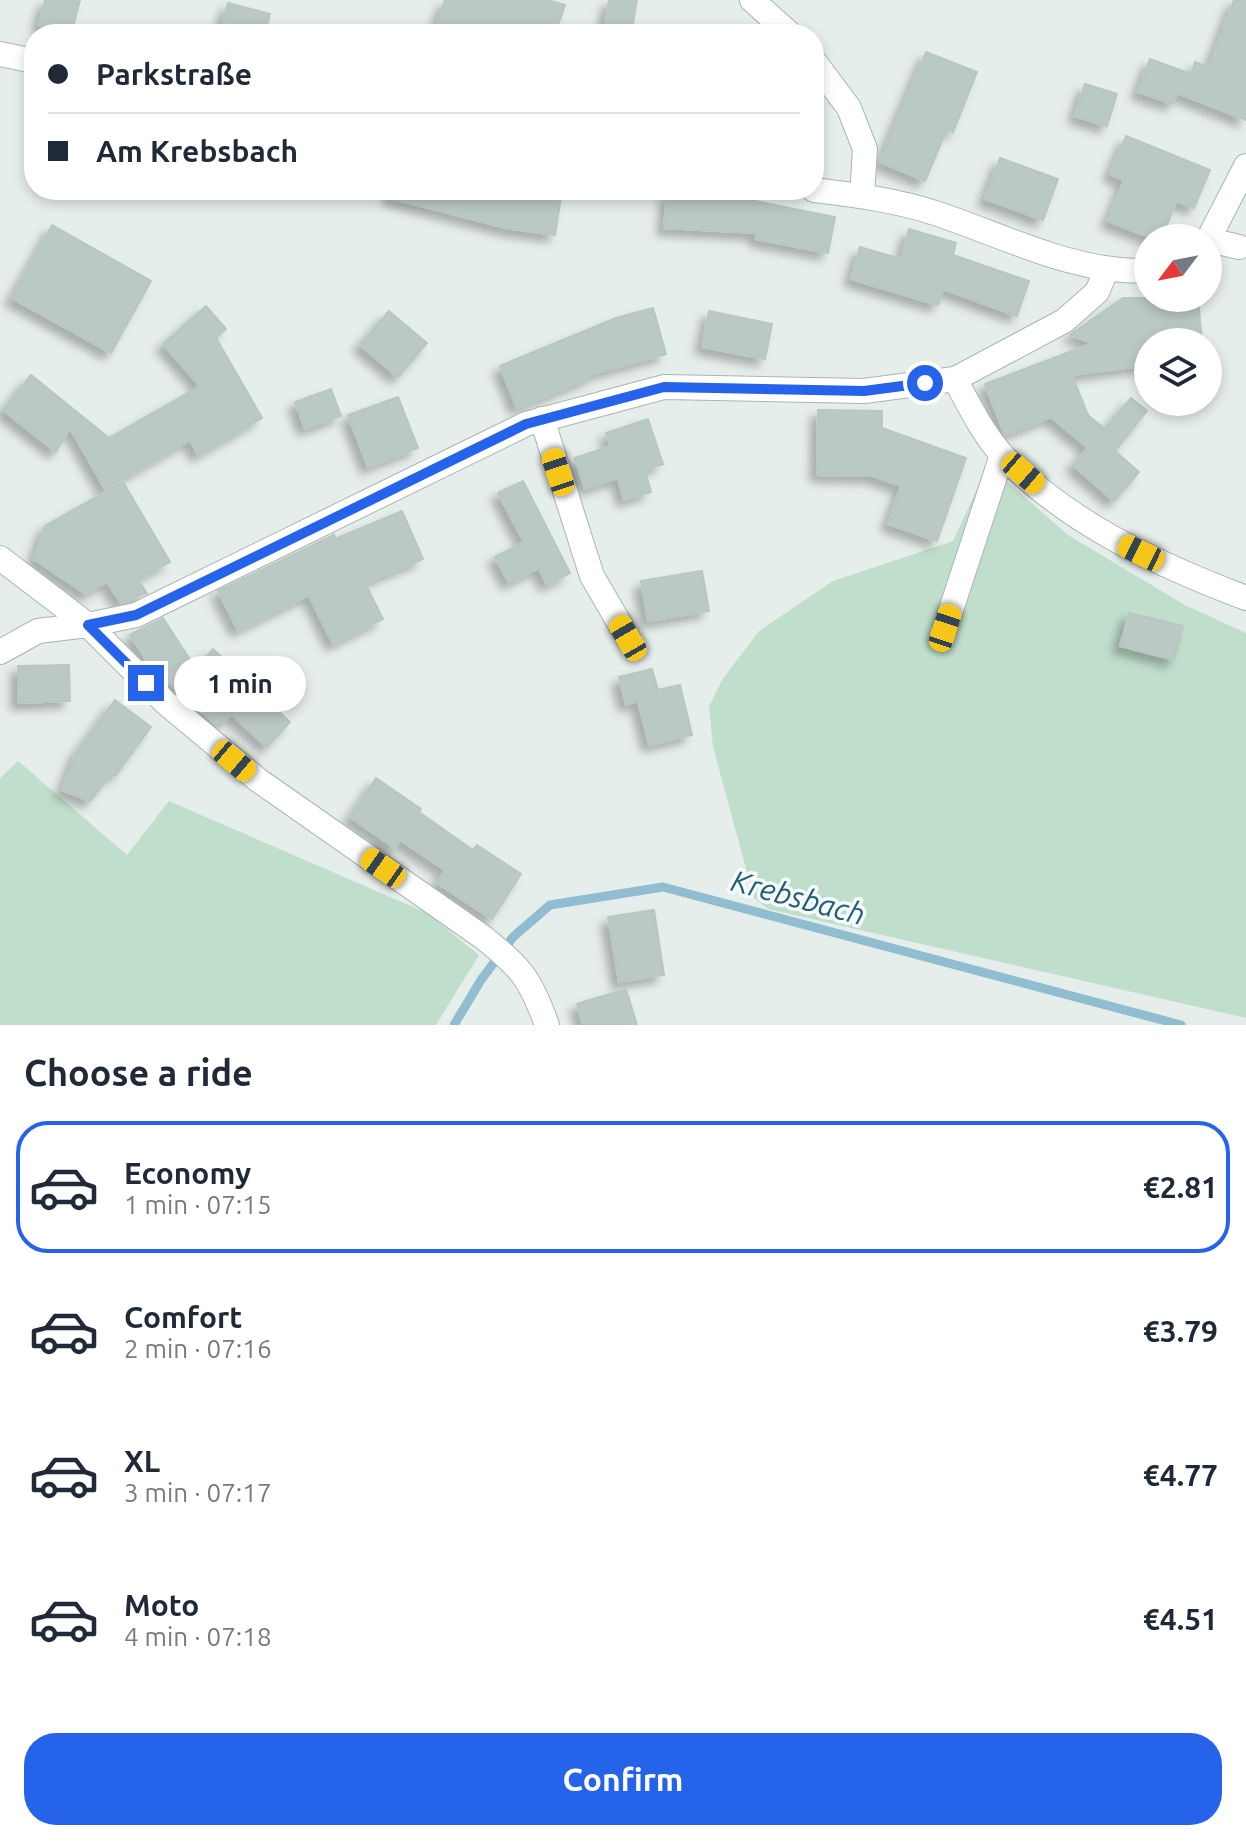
<!DOCTYPE html>
<html lang="en">
<head>
<meta charset="utf-8">
<style>
	body { margin:0; font-family:Ubuntu,sans-serif; background:#f2f2f3; color:#1f2937; height:100vh; display:flex; flex-direction:column; font-size:30px; white-space:nowrap }
	* { box-sizing:border-box; margin:0 }
	p { font-size:26px; color:#747a83 }
	.icon { flex:none; width:44px; height:44px; fill:none; stroke:currentColor; stroke-width:2; stroke-linecap:round; stroke-linejoin:round }
	.map { position:relative; height:1025px; overflow:hidden }
	.drawer { display:flex; flex-direction:column; background:#fff; flex:1 }
	.drawer>* { flex:none }
	.hud { position:absolute; left:24px; top:24px; width:800px; height:176px; border-radius:32px; box-shadow:0 4px 12px #0003; display:grid; align-content:center; height:176px; padding:0 24px; background:#fff }
	.needle { width:52px; rotate:238deg }
	.tools { position:absolute; left:1134px; top:224px; display:grid; gap:16px }
	.tools a { display:grid; place-items:center; width:88px; height:88px; border-radius:50%; background:#fff; box-shadow:0 4px 12px #0003; font-size:40px }
	.end { position:absolute; width:36px; height:36px; margin:-18px; border:10px solid #2563eb; background:#fff; box-shadow:0 0 0 4px #fff }
	.from { border-radius:50% }
	.bubble { position:absolute; height:56px; border-radius:28px; background:#fff; box-shadow:0 4px 12px #0003; font-size:26px; font-weight:600; line-height:56px; text-align:center }
	.car { position:absolute; width:24px; height:48px; margin:-24px -12px; border-radius:10px; box-shadow:0 0 6px 2px #0007; background:linear-gradient(#f5c518 24%,#345 0 40%,#f5c518 0 76%,#345 0 86%,#f5c518 0) }
	.hud b { display:flex; align-items:center; gap:28px; height:76px; font-size:30px }
	.hud b+b { border-top:2px solid #e0e1e3 }
	.hud i { width:20px; height:20px; background:#1f2937 }
	ul { padding:0; list-style:none }
	li { display:flex; align-items:center; gap:24px; height:132px; margin:0 16px 12px; padding:0 8px; border:4px solid transparent; border-radius:32px }
	li div { flex:1 }
	li b { display:block; font-size:30px }
	li em { font-style:normal; font-weight:600 }
	li.current { border-color:#2563eb }
	li>.icon { width:72px; height:72px; stroke-width:1.5 }
	h2 { padding:0 24px; font-size:36px; line-height:96px }
	.primary-button { display:flex; gap:16px; margin-top:auto; padding:16px 24px }
	.primary-button a { flex:1; height:92px; border-radius:32px; background:#2563eb; color:#fff; font-size:32px; font-weight:600; line-height:92px; text-align:center }
	.map>svg:first-child { display:block }
	.green { fill:#c0decc }
	.lines { fill:none; stroke-linecap:round; stroke-linejoin:round }
	.stream { stroke:#90bdd0; stroke-width:9 }
	.building { fill:#bbc9c5; stroke:#b8c7c3; stroke-width:2; filter:url(#shadow) }
	.minor-casing { stroke:#a8b6b3; stroke-width:26 }
	.minor { stroke:#fff; stroke-width:24 }
	.route { stroke:#2563eb; stroke-width:10 }
	.labels { text-anchor:middle; stroke-width:7; stroke-linejoin:round; paint-order:stroke }
	.water-label { font-size:30px; font-style:italic; fill:#215e7a; stroke:#f6faf9 }
</style>
</head>
<body>
<div class="map">
<svg width="1246" height="1025" viewBox="0 0 1246 1025">
	<defs>
		<filter id="shadow"><feDropShadow dx="-7" dy="7" stdDeviation="4" flood-color="#0004"/></filter>
	</defs>
	<rect width="100%" height="100%" fill="#e6eeeb"/>
	<g class="green">
		<polygon points="988,465 1068,535 1185,605 1246,633 1246,1018 768,909 754,898 713,747 709,707 722,680 759,631 833,581 953,541"/>
		<polygon points="18,761 127,855 169,801 427,913 479,955 436,1025 0,1025 0,778"/>
	</g>
	<g class="lines">
		<polyline class="stream" points="454,1025 481,980 513,937 550,905 663,887 1181,1025"/>
	</g>
	<g class="building">
		<polygon points="45,0 80,0 71,34 39,25"/>
		<polygon points="445,0 548,0 565,5 555,34 434,34"/>
		<polygon points="609,0 637,0 631,34 603,34"/>
		<polygon points="1234,0 1246,0 1246,120 1177,93 1173,104 1138,92 1150,59 1191,74 1195,62 1209,67"/>
		<polygon points="228,3 270,14 265,34 219,34"/>
		<polygon points="926,52 977,72 953,132 947,129 925,181 880,162"/>
		<polygon points="1085,84 1117,94 1107,126 1075,116"/>
		<polygon points="1126,136 1210,170 1194,208 1176,201 1162,238 1151,238 1108,221 1124,180 1110,174"/>
		<polygon points="1000,158 1058,179 1043,220 985,199"/>
		<polygon points="391,190 562,190 555,235 506,228 390,198"/>
		<polygon points="667,193 755,201 835,217 828,253 756,239 757,233 664,228"/>
		<polygon points="52,225 151,281 111,353 12,298"/>
		<polygon points="909,229 956,243 953,255 1029,281 1017,316 943,289 938,305 851,279 860,247 901,259"/>
		<polygon points="1123,298 1198,298 1202,342 1148,342 1148,365 1072,375 1088,415 1105,429 1131,398 1147,411 1115,451 1139,472 1114,501 1073,465 1088,448 1051,417 1005,435 985,384 1093,343 1070,335"/>
		<polygon points="206,306 226,329 216,338 262,418 198,455 190,440 105,489 70,428 56,452 3,410 31,375 109,438 200,386 163,344"/>
		<polygon points="653,308 666,354 589,375 590,378 517,408 500,366 616,318"/>
		<polygon points="389,311 427,343 398,377 360,345"/>
		<polygon points="709,311 772,324 765,359 702,347"/>
		<polygon points="331,389 341,416 305,429 295,402"/>
		<polygon points="398,397 418,448 368,467 348,415"/>
		<polygon points="818,410 882,411 882,428 966,458 937,541 888,524 901,486 873,476 817,475"/>
		<polygon points="648,419 663,464 645,470 651,492 624,500 618,478 585,489 575,458 611,446 606,433"/>
		<polygon points="523,481 570,573 547,585 539,568 509,583 495,557 524,542 498,493"/>
		<polygon points="123,482 170,562 138,580 147,593 121,603 107,582 86,594 34,559 45,526"/>
		<polygon points="402,511 423,559 365,583 383,619 333,644 309,595 238,630 218,591 334,535 335,539"/>
		<polygon points="702,571 709,611 648,621 641,581"/>
		<polygon points="1129,613 1183,626 1174,660 1120,646"/>
		<polygon points="163,618 196,669 213,649 290,722 267,747 231,714 219,727 151,667 130,635"/>
		<polygon points="69,665 70,701 18,703 18,666"/>
		<polygon points="652,669 658,690 680,685 692,735 649,745 638,701 626,705 619,677"/>
		<polygon points="115,700 151,727 115,776 111,774 90,801 62,790 76,753"/>
		<polygon points="376,778 421,809 419,812 473,850 477,845 521,874 492,919 437,883 445,870 400,840 395,848 350,817"/>
		<polygon points="654,910 664,975 619,982 608,917"/>
		<polygon points="626,989 637,1025 583,1025 577,1004"/>
	</g>
	<g class="lines">
		<g class="minor-casing">
			<g id="minor">
				<polyline points="752,0 790,34"/>
				<polyline points="0,54 34,61"/>
				<polyline points="814,61 849,108 865,149 862,196"/>
				<path d="M814,190C854,195 896,200 935,213C1005,236 1073,273 1148,271"/>
				<polyline points="1208,240 1246,166"/>
				<polyline points="1208,240 1239,247"/>
				<path d="M955,379C969,405 984,436 1004,457C1071,525 1159,565 1246,598"/>
				<polyline points="542,419 592,576 628,638"/>
				<path d="M0,558L88,625L166,703L258,780L484,938C522,969 530,978 547,1025"/>
				<polyline points="945,628 1002,455"/>
				<polyline points="0,652 38,631 88,625 136,615 526,424 664,387 864,391 955,379 1064,321 1097,292 1106,271"/>
			</g>
		</g>
		<use href="#minor" class="minor"/>
	</g>
	<g class="lines">
		<polyline class="route" points="146,683 88,625 136,615 526,424 664,387 864,391 925,383"/>
	</g>
	<g class="labels">
		<g class="water-label">
			<text transform="translate(798 898) rotate(15)" y="10">Krebsbach</text>
		</g>
	</g>
</svg>
<div class="tools">
<a><svg class="needle" viewBox="-14 -14 28 28"><path d="M0-13l5 13h-10z" fill="#e53935"/><path d="M0 13l5-13h-10z" fill="#747a83"/></svg></a>
<a><svg class="icon" aria-label="layers" viewBox="0 0 24 24"><path d="M12 4l9 5-9 5-9-5zM3 14l9 5 9-5"/></svg></a>
</div>
<i class="end from" style="left:925px;top:383px"></i>
<i class="end" style="left:146px;top:683px"></i>
<div class="bubble" style="left:174px;top:656px;width:132px">1 min</div>
<i class="car" style="left:558px;top:472px;rotate:342deg"></i>
<i class="car" style="left:1023px;top:473px;rotate:131deg"></i>
<i class="car" style="left:1141px;top:553px;rotate:296deg"></i>
<i class="car" style="left:945px;top:628px;rotate:18deg"></i>
<i class="car" style="left:628px;top:638px;rotate:330deg"></i>
<i class="car" style="left:234px;top:761px;rotate:130deg"></i>
<i class="car" style="left:383px;top:868px;rotate:305deg"></i>
<div class="hud">
<b><i class="from"></i>Parkstraße</b>
<b><i></i>Am Krebsbach</b>
</div>
</div>
<section class="drawer">
<h2>Choose a ride</h2>
<ul>
<li class="current"><svg class="icon" aria-label="car" viewBox="0 0 24 24"><path d="M5 17H2v-5l4-1 3-4h7l3 4 3 1v5h-3M9 17h6M6 11h13"/><circle cx="7" cy="17" r="2"/><circle cx="17" cy="17" r="2"/></svg><div><b>Economy</b><p>1 min · 07:15</p></div><em>€2.81</em></li>
<li><svg class="icon" aria-label="car" viewBox="0 0 24 24"><path d="M5 17H2v-5l4-1 3-4h7l3 4 3 1v5h-3M9 17h6M6 11h13"/><circle cx="7" cy="17" r="2"/><circle cx="17" cy="17" r="2"/></svg><div><b>Comfort</b><p>2 min · 07:16</p></div><em>€3.79</em></li>
<li><svg class="icon" aria-label="car" viewBox="0 0 24 24"><path d="M5 17H2v-5l4-1 3-4h7l3 4 3 1v5h-3M9 17h6M6 11h13"/><circle cx="7" cy="17" r="2"/><circle cx="17" cy="17" r="2"/></svg><div><b>XL</b><p>3 min · 07:17</p></div><em>€4.77</em></li>
<li><svg class="icon" aria-label="car" viewBox="0 0 24 24"><path d="M5 17H2v-5l4-1 3-4h7l3 4 3 1v5h-3M9 17h6M6 11h13"/><circle cx="7" cy="17" r="2"/><circle cx="17" cy="17" r="2"/></svg><div><b>Moto</b><p>4 min · 07:18</p></div><em>€4.51</em></li>
</ul>
<div class="primary-button"><a>Confirm</a></div>
</section>
</body>
</html>
